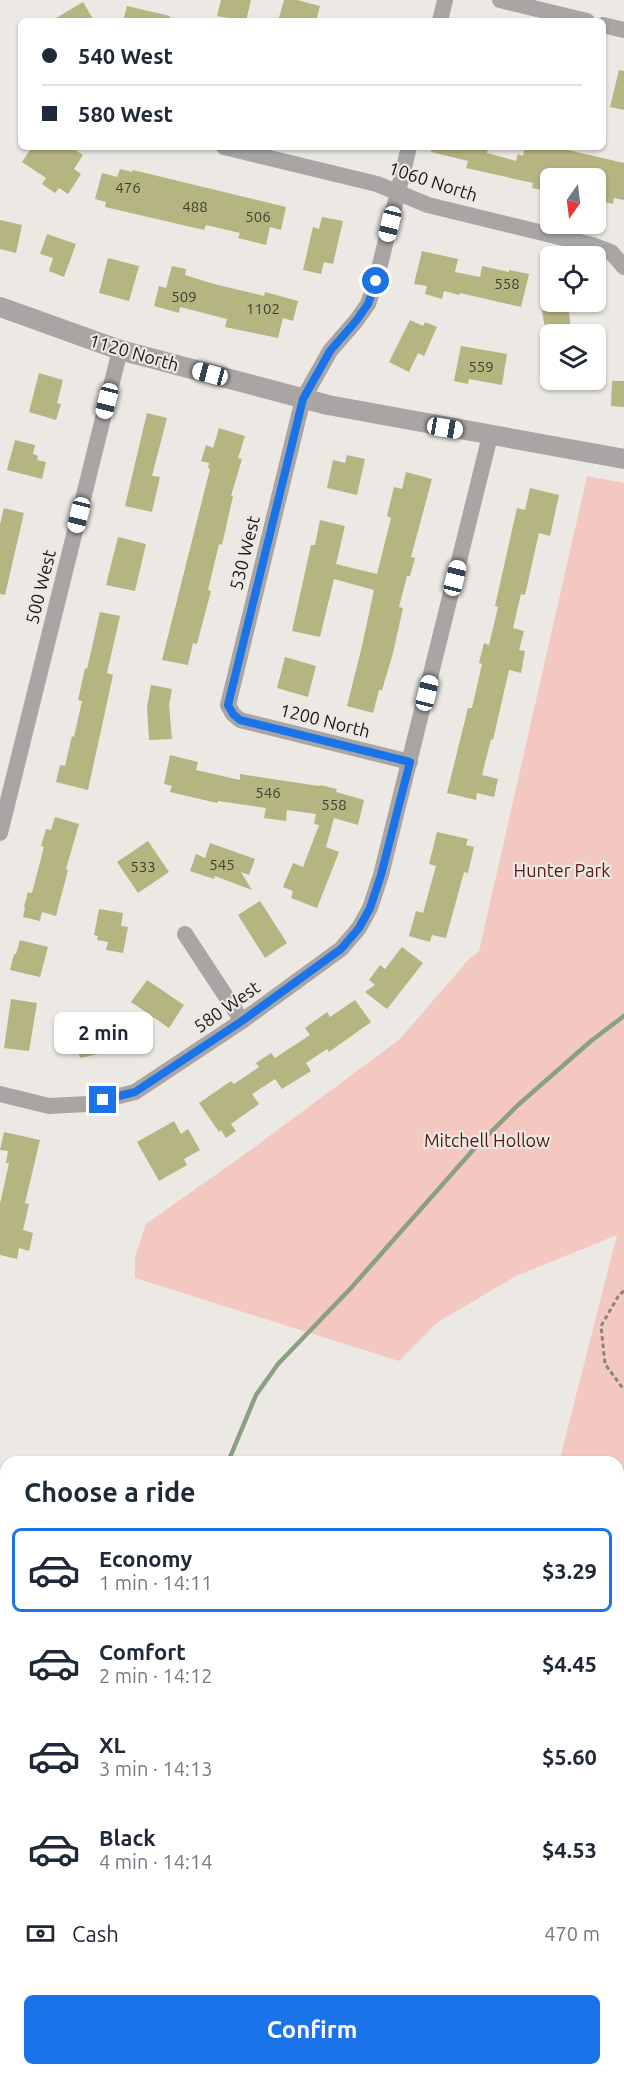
<!DOCTYPE html>
<html lang="en">
<head>
<meta charset="utf-8">
<style>
	body { margin:0; font-family:Ubuntu,sans-serif; background:#f2f2f3; color:#1f2937; height:100vh; display:flex; flex-direction:column; font-size:22px; white-space:nowrap }
	* { box-sizing:border-box; margin:0 }
	p { font-size:20px; color:#747a83 }
	.icon { flex:none; width:33px; height:33px; fill:none; stroke:currentColor; stroke-width:2; stroke-linecap:round; stroke-linejoin:round }
	.map { position:relative; flex:1; overflow:hidden }
	.side { position:absolute; left:0px; top:1456px; width:624px; height:620px; display:flex; flex-direction:column; background:#fff; border-radius:18px 18px 0 0; box-shadow:0 2px 4px #0004 }
	.side>* { flex:none }
	.guide { position:absolute; left:18px; top:18px; width:588px; height:132px; border-radius:9px; box-shadow:0 2px 4px #0004; display:grid; align-content:center; height:132px; padding:0 24px; background:#fff }
	.needle { width:39px; rotate:194deg }
	.fabs { position:absolute; left:540px; top:168px; display:grid; gap:12px }
	.fabs a { display:grid; place-items:center; width:66px; height:66px; border-radius:9px; background:#fff; box-shadow:0 2px 4px #0004; font-size:30px }
	.end { position:absolute; width:27px; height:27px; margin:-14px; border:8px solid #1a73e8; background:#fff; box-shadow:0 0 0 3px #fff }
	.from { border-radius:50% }
	.bubble { position:absolute; height:42px; border-radius:9px; background:#fff; box-shadow:0 2px 4px #0004; font-size:20px; font-weight:700; line-height:42px; text-align:center }
	.car { position:absolute; width:18px; height:36px; margin:-18px -9px; border-radius:8px; box-shadow:0 0 4px 2px #0007; background:linear-gradient(#fff 24%,#345 0 40%,#fff 0 76%,#345 0 86%,#fff 0) }
	.guide b { display:flex; align-items:center; gap:21px; height:57px; font-size:22px }
	.guide b+b { border-top:2px solid #e0e1e3 }
	.guide i { width:15px; height:15px; background:#1f2937 }
	ul { padding:0; list-style:none }
	li { display:flex; align-items:center; gap:18px; height:84px; margin:0 12px 9px; padding:0 12px; border:3px solid transparent; border-radius:9px }
	li div { flex:1 }
	li b { display:block; font-size:22px }
	li em { font-style:normal; font-weight:700 }
	li.active { border-color:#1a73e8 }
	li>.icon { width:54px; height:54px; stroke-width:1.5 }
	h2 { padding:0 24px; font-size:27px; line-height:72px }
	.pay { display:flex; align-items:center; gap:15px; height:66px; padding:0 24px; font-size:22px }
	.pay p { margin-inline-start:auto }
	.action { display:flex; gap:12px; margin-top:auto; padding:12px 24px }
	.action a { flex:1; height:69px; border-radius:9px; background:#1a73e8; color:#fff; font-size:24px; font-weight:700; line-height:69px; text-align:center }
	.map>svg:first-child { display:block }
	.green { fill:#f3c8c1 }
	.lines { fill:none; stroke-linecap:round; stroke-linejoin:round }
	.stream { stroke:#8ba080; stroke-width:4.5 }
	.building { fill:#b4b580 }
	.path { stroke:#878581; stroke-width:3; stroke-dasharray:4.5 3; stroke-linecap:butt }
	.minor { stroke:#a8a5a4; stroke-width:16 }
	.tertiary { stroke:#a8a5a4; stroke-width:20 }
	.route { stroke:#1a73e8; stroke-width:8 }
	.labels { text-anchor:middle; stroke-width:4.5; stroke-linejoin:round; paint-order:stroke }
	.number-label { font-size:15px; fill:#414132 }
	.street-label { font-size:18px; fill:#1b1a18; stroke:#ece9e4 }
	.park-label { font-size:18px; fill:#5b1611; stroke:#ece9e4 }
</style>
</head>
<body>
<div class="map">
<svg width="624" height="2075" viewBox="0 0 624 2075">
	<rect width="100%" height="100%" fill="#ece9e4"/>
	<polygon class="green" points="587,476 624,483 624,1557 618,1555 618,1462 559,1462 617,1235 516,1276 438,1322 399,1361 135,1278 135,1257 146,1224 252,1149 400,1039 468,960 479,951"/>
	<g class="lines">
		<g class="stream">
			<polyline points="228,1462 256,1395 278,1364 351,1288 473,1150 518,1105 591,1041 624,1016"/>
			<polyline points="58,2075 60,2070"/>
		</g>
	</g>
	<g class="building">
		<polygon points="221,0 251,0 246,21 217,16"/>
		<polygon points="284,0 297,0 320,6 316,21 278,21"/>
		<polygon points="83,2 94,21 51,21"/>
		<polygon points="127,6 170,16 170,21 123,21"/>
		<polygon points="619,70 624,71 624,110 610,107"/>
		<polygon points="32,147 71,147 83,155 74,169 81,174 68,194 59,188 55,193 42,184 46,178 22,162"/>
		<polygon points="432,147 488,147 487,153 516,161 518,154 523,156 525,147 555,147 624,163 624,200 614,198 613,204 596,200 596,178 550,178 547,191 532,188 533,183 466,168 468,161 431,152"/>
		<polygon points="120,169 132,172 133,170 286,207 281,230 270,227 266,245 238,238 240,233 206,225 204,230 105,207 106,202 95,199 102,173 117,177"/>
		<polygon points="322,217 343,221 333,264 324,262 321,274 303,270 313,227 319,229"/>
		<polygon points="0,220 22,225 16,253 0,249"/>
		<polygon points="47,234 76,244 64,277 49,271 53,258 40,254"/>
		<polygon points="422,251 458,259 455,272 480,277 482,266 509,272 509,270 529,274 521,307 460,293 459,295 444,291 442,299 425,294 427,286 414,284"/>
		<polygon points="108,258 139,266 129,301 99,293"/>
		<polygon points="172,266 186,269 185,275 214,284 264,296 265,292 298,301 293,321 283,318 278,338 225,327 227,319 180,307 179,313 154,306 159,286 166,288"/>
		<polygon points="568,307 572,334 546,334 542,311"/>
		<polygon points="410,320 423,326 425,322 437,327 424,356 418,353 409,372 389,362"/>
		<polygon points="461,346 507,354 502,385 469,379 468,384 454,381"/>
		<polygon points="39,373 63,380 57,403 61,404 56,420 29,412"/>
		<polygon points="612,381 624,381 624,407 611,406"/>
		<polygon points="147,413 167,418 152,476 160,477 152,512 125,506"/>
		<polygon points="219,428 245,436 238,458 242,459 231,496 233,496 222,545 219,544 208,590 211,591 197,644 193,643 188,665 162,660 210,469 208,468 209,463 201,461 206,445 213,448"/>
		<polygon points="15,440 35,445 33,454 38,456 37,460 46,462 42,479 7,470"/>
		<polygon points="347,455 365,459 357,495 327,488 333,460 345,463"/>
		<polygon points="406,472 432,479 411,557 415,558 410,576 407,576 399,607 403,608 393,653 382,690 379,690 373,713 347,706 362,646 374,590 334,579 320,637 292,631 311,545 315,545 320,520 345,526 336,564 377,574 391,518 387,516 394,487 402,489"/>
		<polygon points="530,488 559,495 550,536 539,533 525,595 521,594 513,628 524,631 519,650 525,651 521,673 509,670 493,740 491,739 482,775 498,779 494,797 477,793 476,800 447,793 468,708 472,708 482,664 479,663 484,643 489,645 498,607 495,606 517,508 525,510"/>
		<polygon points="4,508 24,513 5,595 0,594 0,524"/>
		<polygon points="118,537 146,544 135,591 106,585"/>
		<polygon points="100,612 120,616 107,673 113,675 88,790 56,782 60,765 65,766 72,736 74,737 82,701 78,700 85,668 87,669"/>
		<polygon points="285,657 316,666 308,697 277,688"/>
		<polygon points="151,685 172,689 169,705 172,739 149,740 147,707"/>
		<polygon points="170,755 198,762 196,770 240,780 240,774 319,786 320,785 337,789 336,792 364,800 358,825 334,818 326,847 339,852 317,908 291,898 293,891 283,887 293,863 303,867 319,825 314,824 316,814 287,810 286,821 264,818 266,808 218,801 217,803 170,792 172,786 164,784"/>
		<polygon points="55,817 79,824 66,869 68,870 56,916 42,912 40,921 23,917 25,907 24,907 28,892 32,893 44,847 41,846 46,829 51,830"/>
		<polygon points="437,832 468,839 466,845 474,847 468,873 464,872 446,938 432,935 430,942 409,936 416,911 423,913 436,866 429,864"/>
		<polygon points="148,841 169,872 138,893 117,862"/>
		<polygon points="210,843 255,859 249,875 241,872 252,890 215,876 214,879 190,871 196,854 205,858"/>
		<polygon points="260,901 287,943 265,958 238,915"/>
		<polygon points="99,909 123,913 121,926 128,927 123,953 106,950 108,942 97,940 98,936 94,935"/>
		<polygon points="20,940 48,947 40,977 10,970 14,954 16,954"/>
		<polygon points="402,947 423,963 387,1009 365,992 375,985 369,980 380,965 385,969"/>
		<polygon points="147,980 184,1005 169,1028 131,1002"/>
		<polygon points="11,999 37,1003 29,1051 4,1048"/>
		<polygon points="355,1000 371,1022 329,1052 327,1049 306,1063 311,1071 282,1089 275,1079 252,1094 259,1104 231,1124 236,1131 226,1138 221,1130 219,1132 199,1103 231,1081 234,1084 259,1067 256,1063 271,1053 275,1058 310,1035 305,1028 327,1012 330,1017"/>
		<polygon points="110,1012 119,1046 103,1050 103,1053 80,1058 78,1051 68,1053 62,1029 71,1026 70,1021"/>
		<polygon points="174,1121 181,1134 188,1129 200,1150 184,1159 187,1165 159,1181 137,1142"/>
		<polygon points="4,1132 40,1140 25,1203 29,1204 23,1230 33,1233 29,1251 19,1248 17,1259 0,1255 0,1204 9,1163 6,1163 8,1151 0,1150"/>
	</g>
	<g class="lines">
		<polyline class="path" points="624,1291 619,1295 601,1326 605,1364 624,1390"/>
		<g class="minor">
			<polyline points="500,0 587,21"/>
			<polyline points="440,21 445,0"/>
			<polyline points="603,25 624,30"/>
			<polyline points="224,147 377,184 428,205 592,245 611,252 624,267"/>
			<polyline points="409,147 376,281 368,304 356,321 330,351 303,399 228,705 233,714 240,720 410,762"/>
			<polyline points="0,833 120,350"/>
			<polyline points="185,934 242,1021"/>
			<polyline points="0,1094 49,1106 88,1104 135,1092 242,1021 341,949 359,928 370,908 381,875 490,436"/>
			<polyline points="618,1786 624,1763"/>
			<polyline points="618,1812 624,1814"/>
			<polyline points="548,2075 549,2070"/>
		</g>
		<polyline class="tertiary" points="0,307 120,350 328,405 624,459"/>
	</g>
	<g class="lines">
		<polyline class="route" points="103,1100 135,1092 242,1021 341,949 359,928 370,908 381,875 410,762 240,720 233,714 228,705 303,399 330,351 356,321 368,304 376,281"/>
	</g>
	<g class="labels">
		<g class="number-label">
			<text x="128" y="193">476</text>
			<text x="195" y="212">488</text>
			<text x="258" y="222">506</text>
			<text x="507" y="289">558</text>
			<text x="184" y="302">509</text>
			<text x="263" y="314">1102</text>
			<text x="481" y="372">559</text>
			<text x="268" y="798">546</text>
			<text x="334" y="810">558</text>
			<text x="222" y="870">545</text>
			<text x="143" y="872">533</text>
		</g>
		<g class="street-label">
			<text transform="translate(433 182) rotate(18)" y="6">1060 North</text>
			<text transform="translate(134 353) rotate(16)" y="6">1120 North</text>
			<text transform="translate(245 553) rotate(-76)" y="6">530 West</text>
			<text transform="translate(41 587) rotate(-76)" y="6">500 West</text>
			<text transform="translate(325 721) rotate(14)" y="6">1200 North</text>
			<text transform="translate(227 1007) rotate(-35)" y="6">580 West</text>
		</g>
		<g class="park-label">
			<text x="562" y="877">Hunter Park</text>
			<text x="487" y="1147">Mitchell Hollow</text>
		</g>
	</g>
</svg>
<div class="fabs">
<a><svg class="needle" viewBox="-14 -14 28 28"><path d="M0-13l5 13h-10z" fill="#e53935"/><path d="M0 13l5-13h-10z" fill="#747a83"/></svg></a>
<a><svg class="icon" aria-label="locate" viewBox="0 0 24 24"><circle cx="12" cy="12" r="6"/><path d="M12 2v4M12 18v4M2 12h4M18 12h4"/></svg></a>
<a><svg class="icon" aria-label="layers" viewBox="0 0 24 24"><path d="M12 4l9 5-9 5-9-5zM3 14l9 5 9-5"/></svg></a>
</div>
<i class="end from" style="left:376px;top:281px"></i>
<i class="end" style="left:103px;top:1100px"></i>
<div class="bubble" style="left:54px;top:1012px;width:99px">2 min</div>
<i class="car" style="left:390px;top:224px;rotate:194deg"></i>
<i class="car" style="left:210px;top:374px;rotate:285deg"></i>
<i class="car" style="left:107px;top:401px;rotate:194deg"></i>
<i class="car" style="left:445px;top:428px;rotate:100deg"></i>
<i class="car" style="left:79px;top:515px;rotate:194deg"></i>
<i class="car" style="left:455px;top:578px;rotate:14deg"></i>
<i class="car" style="left:427px;top:693px;rotate:14deg"></i>
<div class="guide">
<b><i class="from"></i>540 West</b>
<b><i></i>580 West</b>
</div>
<section class="side">
<h2>Choose a ride</h2>
<ul>
<li class="active"><svg class="icon" aria-label="car" viewBox="0 0 24 24"><path d="M5 17H2v-5l4-1 3-4h7l3 4 3 1v5h-3M9 17h6M6 11h13"/><circle cx="7" cy="17" r="2"/><circle cx="17" cy="17" r="2"/></svg><div><b>Economy</b><p>1 min · 14:11</p></div><em>$3.29</em></li>
<li><svg class="icon" aria-label="car" viewBox="0 0 24 24"><path d="M5 17H2v-5l4-1 3-4h7l3 4 3 1v5h-3M9 17h6M6 11h13"/><circle cx="7" cy="17" r="2"/><circle cx="17" cy="17" r="2"/></svg><div><b>Comfort</b><p>2 min · 14:12</p></div><em>$4.45</em></li>
<li><svg class="icon" aria-label="car" viewBox="0 0 24 24"><path d="M5 17H2v-5l4-1 3-4h7l3 4 3 1v5h-3M9 17h6M6 11h13"/><circle cx="7" cy="17" r="2"/><circle cx="17" cy="17" r="2"/></svg><div><b>XL</b><p>3 min · 14:13</p></div><em>$5.60</em></li>
<li><svg class="icon" aria-label="car" viewBox="0 0 24 24"><path d="M5 17H2v-5l4-1 3-4h7l3 4 3 1v5h-3M9 17h6M6 11h13"/><circle cx="7" cy="17" r="2"/><circle cx="17" cy="17" r="2"/></svg><div><b>Black</b><p>4 min · 14:14</p></div><em>$4.53</em></li>
</ul>
<div class="pay"><svg class="icon" aria-label="cash" viewBox="0 0 24 24"><path d="M3 7h18v10H3z"/><circle cx="12" cy="12" r="2"/></svg>Cash<p>470 m</p></div>
<div class="action"><a>Confirm</a></div>
</section>
</div>
</body>
</html>
